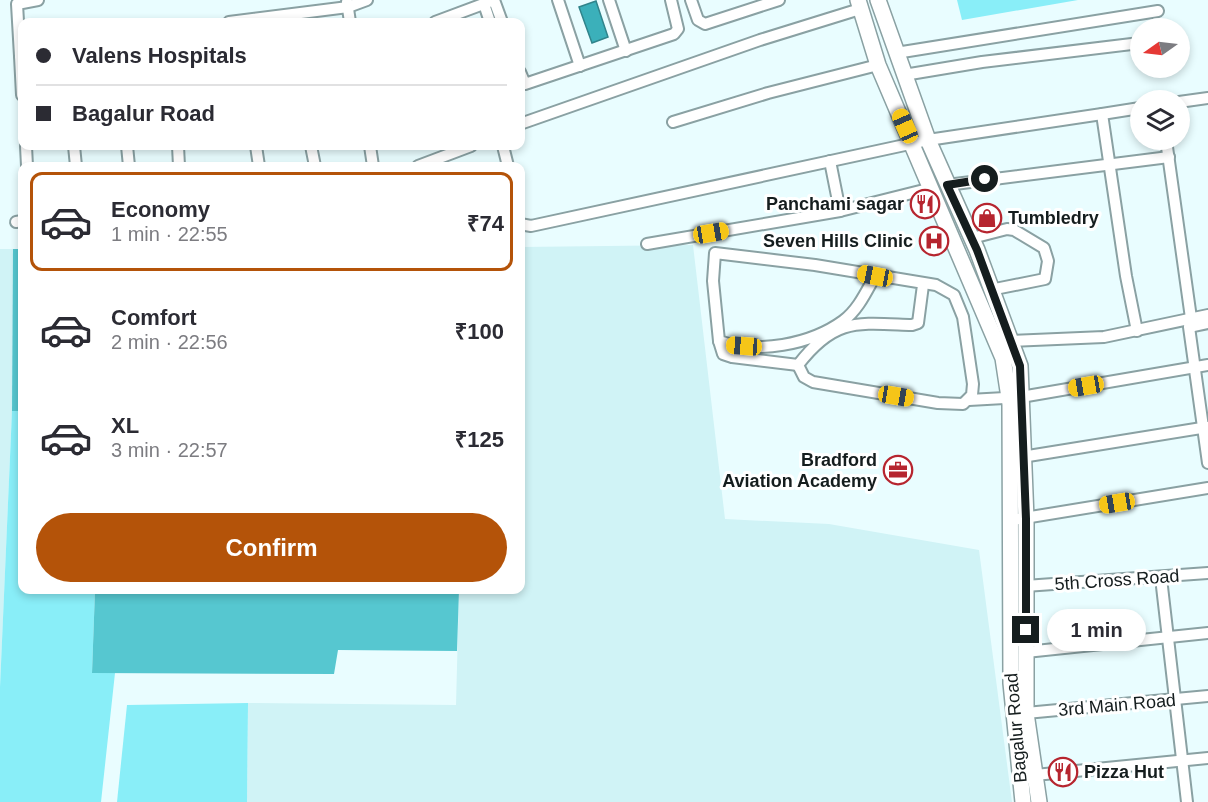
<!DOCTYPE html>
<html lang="en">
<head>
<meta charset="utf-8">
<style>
	body { margin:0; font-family:Arial,sans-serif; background:#f2f2f3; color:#2b2b33; height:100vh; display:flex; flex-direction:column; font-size:22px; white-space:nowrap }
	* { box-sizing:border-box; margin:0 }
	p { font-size:20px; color:#7c7c81 }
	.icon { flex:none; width:33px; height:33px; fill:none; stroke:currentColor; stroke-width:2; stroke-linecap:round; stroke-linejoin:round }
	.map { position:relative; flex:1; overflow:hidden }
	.panel { position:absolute; left:18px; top:162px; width:507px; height:432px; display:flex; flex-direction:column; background:#fff; border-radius:12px; box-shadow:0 3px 9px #0003 }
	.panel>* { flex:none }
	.hud { position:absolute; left:18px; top:18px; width:507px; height:132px; border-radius:12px; box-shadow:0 3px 9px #0003; display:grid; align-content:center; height:132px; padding:0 18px; background:#fff }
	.needle { width:39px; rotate:256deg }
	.controls { position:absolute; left:1130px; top:18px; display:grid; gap:12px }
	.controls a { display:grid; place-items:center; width:60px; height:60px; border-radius:50%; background:#fff; box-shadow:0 3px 9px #0003; font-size:30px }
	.end { position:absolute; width:27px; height:27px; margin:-14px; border:8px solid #151d1e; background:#fff; box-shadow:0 0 0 3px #fff }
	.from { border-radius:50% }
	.bubble { position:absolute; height:42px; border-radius:21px; background:#fff; box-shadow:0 3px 9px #0003; font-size:20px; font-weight:800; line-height:42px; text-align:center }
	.car { position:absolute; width:18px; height:36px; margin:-18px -9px; border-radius:8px; box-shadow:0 0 4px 2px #0007; background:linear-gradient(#f5c518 24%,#345 0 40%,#f5c518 0 76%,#345 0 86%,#f5c518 0) }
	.hud b { display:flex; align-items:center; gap:21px; height:57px; font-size:22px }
	.hud b+b { border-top:2px solid #e1e1e2 }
	.hud i { width:15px; height:15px; background:#2b2b33 }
	ul { padding:10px 0 0; list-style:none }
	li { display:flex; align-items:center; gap:18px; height:99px; margin:0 12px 9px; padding:0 6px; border:3px solid transparent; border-radius:12px }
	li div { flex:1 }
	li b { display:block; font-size:22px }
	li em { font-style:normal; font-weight:800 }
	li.on { border-color:#b45309 }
	li>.icon { width:54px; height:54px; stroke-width:1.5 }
	.button { display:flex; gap:12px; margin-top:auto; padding:12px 18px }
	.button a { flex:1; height:69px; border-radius:36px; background:#b45309; color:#fff; font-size:24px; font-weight:800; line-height:69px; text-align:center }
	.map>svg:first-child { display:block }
	.built { fill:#d0f3f6 }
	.green { fill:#89eef8 }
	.forest { fill:#56c7d0 }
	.water { fill:#3bb0ba; stroke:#30848b; stroke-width:1.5 }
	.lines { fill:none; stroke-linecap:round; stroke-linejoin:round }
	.street-casing { stroke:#8aa1a3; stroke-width:14 }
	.secondary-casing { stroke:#8aa1a3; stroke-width:18 }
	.street { stroke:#fff; stroke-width:10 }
	.secondary { stroke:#fff; stroke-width:15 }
	.route { stroke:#151d1e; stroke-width:8 }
	.labels { text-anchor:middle; stroke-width:6; stroke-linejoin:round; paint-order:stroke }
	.poi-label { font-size:18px; font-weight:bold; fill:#151d1e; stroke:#fff; text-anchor:end }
	.street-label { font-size:18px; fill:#151d1e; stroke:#fff }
</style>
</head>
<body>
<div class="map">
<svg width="1208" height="802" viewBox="0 0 1208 802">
	<rect width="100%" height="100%" fill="#e9fdff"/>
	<g class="built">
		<polygon points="693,245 725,519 829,524 979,550 1012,802 247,802 248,703 456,705 459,590 520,590 521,247"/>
		<polygon points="0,249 13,249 12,411 0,687"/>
	</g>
	<g class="green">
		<polygon points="957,0 1078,0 962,20"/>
		<polygon points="12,411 22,411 22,590 95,590 92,673 115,673 101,802 0,802 0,687"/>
		<polygon points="248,703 247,802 117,802 127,705"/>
	</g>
	<g class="forest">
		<polygon points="13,249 22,249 22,411 12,411"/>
		<polygon points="95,590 459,590 457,651 338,650 334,674 92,673"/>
	</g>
	<polygon class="water" points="596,1 608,37 592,43 579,7"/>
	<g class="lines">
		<g class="street-casing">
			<g id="street">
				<polyline points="494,0 502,22"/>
				<polyline points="558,0 580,66"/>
				<polyline points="609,0 626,51"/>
				<polyline points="691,0 698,20 705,24 779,0"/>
				<polyline points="347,2 350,22"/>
				<polyline points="484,4 490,22"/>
				<polyline points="229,22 348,7 367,0"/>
				<polyline points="435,22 494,0"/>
				<polyline points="896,53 1158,11"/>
				<polyline points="20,56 22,95"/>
				<polyline points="22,56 20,56 17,4 38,0"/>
				<polyline points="520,72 525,84 674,34 678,29 671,0"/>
				<polyline points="904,75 982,62 1140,43"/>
				<polyline points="1179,102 1208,98"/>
				<polyline points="673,122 768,93 878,65"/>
				<polyline points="520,124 760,40 860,9"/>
				<polyline points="1166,140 1191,318"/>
				<polyline points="26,146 27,166"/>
				<polyline points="74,146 76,166"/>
				<polyline points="127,146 129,166"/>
				<polyline points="178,146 179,166"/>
				<polyline points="256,146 259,166"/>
				<polyline points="311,146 315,166"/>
				<polyline points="370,146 373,166"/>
				<polyline points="503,146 508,166"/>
				<polyline points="830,161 840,211"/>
				<polyline points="418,166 471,146"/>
				<polyline points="947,185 1169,157"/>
				<polyline points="16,222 22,221"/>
				<polyline points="520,224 531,226 928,140 1102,114"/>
				<polyline points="972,238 1007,229 1014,230 1044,248 1048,261 1045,279 990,290"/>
				<polyline points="647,244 840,211 932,188"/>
				<path d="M875,276C866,292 858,310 843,321C810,345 757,354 719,341L713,281L715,253L815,265L936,285L954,295L963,317L973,384L972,395L963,404L938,403L813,382L804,377L798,365C835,317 858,323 912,325L918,323L923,285"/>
				<polyline points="1208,323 1189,327 1208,463"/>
				<polyline points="1137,331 1126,276 1102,114 1140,108"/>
				<polyline points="719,341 723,354 732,357 798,365"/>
				<polyline points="1010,341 1104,337 1208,315"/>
				<polyline points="969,400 1021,397 1208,365"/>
				<polyline points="1022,457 1208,427"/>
				<polyline points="1012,520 1208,488"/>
				<polyline points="1161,578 1187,802"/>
				<polyline points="1025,586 1208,573"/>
				<polyline points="1026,652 1208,633"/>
				<polyline points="1026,713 1208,696"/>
				<polyline points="1035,775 1208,758"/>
			</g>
		</g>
		<g class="secondary-casing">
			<g id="secondary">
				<polyline points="858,0 878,65 1003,358 1010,404 1011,683 1023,802"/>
				<polyline points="878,0 928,140 977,250 1020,366 1026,519 1026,713 1039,802"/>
			</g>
		</g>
		<use href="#street" class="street"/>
		<use href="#secondary" class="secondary"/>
	</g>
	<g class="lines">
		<polyline class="route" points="985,179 947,185 977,250 1020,366 1026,519 1026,630"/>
	</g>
	<defs>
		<g id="restaurant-ring" transform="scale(1.5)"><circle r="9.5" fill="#fff" stroke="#b6252f" stroke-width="1.5"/><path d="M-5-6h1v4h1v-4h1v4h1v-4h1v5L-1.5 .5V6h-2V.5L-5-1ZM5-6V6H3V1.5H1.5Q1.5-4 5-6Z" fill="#b6252f"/></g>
		<g id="shop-ring" transform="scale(1.5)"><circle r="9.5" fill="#fff" stroke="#b6252f" stroke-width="1.5"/><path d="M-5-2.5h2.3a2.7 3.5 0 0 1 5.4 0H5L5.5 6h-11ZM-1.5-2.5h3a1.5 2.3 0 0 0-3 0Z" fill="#b6252f"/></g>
		<g id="hospital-ring" transform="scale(1.5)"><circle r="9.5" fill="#fff" stroke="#b6252f" stroke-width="1.5"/><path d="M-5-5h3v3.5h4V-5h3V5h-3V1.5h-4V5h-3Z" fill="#b6252f"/></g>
		<g id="office-ring" transform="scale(1.5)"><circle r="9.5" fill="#fff" stroke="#b6252f" stroke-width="1.5"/><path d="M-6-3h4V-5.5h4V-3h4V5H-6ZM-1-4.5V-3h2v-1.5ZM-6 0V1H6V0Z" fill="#b6252f"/></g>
	</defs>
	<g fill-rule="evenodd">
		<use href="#restaurant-ring" x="925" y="204"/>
		<use href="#shop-ring" x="987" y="218"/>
		<use href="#hospital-ring" x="934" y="241"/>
		<use href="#office-ring" x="898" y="470"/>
		<use href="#restaurant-ring" x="1063" y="772"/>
	</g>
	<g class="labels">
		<g class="poi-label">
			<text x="904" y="210">Panchami sagar</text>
			<text x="1008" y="224" text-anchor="start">Tumbledry</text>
			<text x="913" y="247">Seven Hills Clinic</text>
			<text x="877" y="466">Bradford<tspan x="877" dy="21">Aviation Academy</tspan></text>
			<text x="1084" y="778" text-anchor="start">Pizza Hut</text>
		</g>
		<g class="street-label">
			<text transform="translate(1117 580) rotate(-4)" y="6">5th Cross Road</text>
			<text transform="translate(1117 705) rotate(-5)" y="6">3rd Main Road</text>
			<text transform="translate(1016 728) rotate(-95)" y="6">Bagalur Road</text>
		</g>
	</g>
</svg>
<div class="controls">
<a><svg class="needle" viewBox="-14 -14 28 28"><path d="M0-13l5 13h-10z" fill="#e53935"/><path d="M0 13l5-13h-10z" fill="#7c7c81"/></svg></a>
<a><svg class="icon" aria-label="layers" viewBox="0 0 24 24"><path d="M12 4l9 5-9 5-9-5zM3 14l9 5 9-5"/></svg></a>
</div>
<i class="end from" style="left:985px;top:179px"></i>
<i class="end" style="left:1026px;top:630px"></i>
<div class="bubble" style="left:1047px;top:609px;width:99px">1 min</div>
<i class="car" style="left:905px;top:126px;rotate:336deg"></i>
<i class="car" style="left:711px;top:233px;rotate:80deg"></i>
<i class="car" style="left:875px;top:276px;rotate:281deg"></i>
<i class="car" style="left:744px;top:346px;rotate:274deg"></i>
<i class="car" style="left:1086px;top:386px;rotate:260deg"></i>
<i class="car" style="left:896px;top:396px;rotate:99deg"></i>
<i class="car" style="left:1117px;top:503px;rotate:261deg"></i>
<div class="hud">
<b><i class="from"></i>Valens Hospitals</b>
<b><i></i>Bagalur Road</b>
</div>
<section class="panel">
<ul>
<li class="on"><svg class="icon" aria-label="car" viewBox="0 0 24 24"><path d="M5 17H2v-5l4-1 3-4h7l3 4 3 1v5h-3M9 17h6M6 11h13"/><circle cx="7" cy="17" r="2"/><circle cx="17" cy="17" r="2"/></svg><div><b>Economy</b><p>1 min · 22:55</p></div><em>₹74</em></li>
<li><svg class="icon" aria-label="car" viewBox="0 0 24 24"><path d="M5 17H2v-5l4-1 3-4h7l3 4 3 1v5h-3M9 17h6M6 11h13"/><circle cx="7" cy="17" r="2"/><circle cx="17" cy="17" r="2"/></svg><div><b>Comfort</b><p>2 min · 22:56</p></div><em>₹100</em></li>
<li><svg class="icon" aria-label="car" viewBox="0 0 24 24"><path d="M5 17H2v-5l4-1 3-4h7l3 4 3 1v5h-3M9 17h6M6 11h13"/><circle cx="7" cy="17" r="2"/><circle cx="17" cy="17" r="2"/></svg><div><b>XL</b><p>3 min · 22:57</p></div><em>₹125</em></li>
</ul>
<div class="button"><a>Confirm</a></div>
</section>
</div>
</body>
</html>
